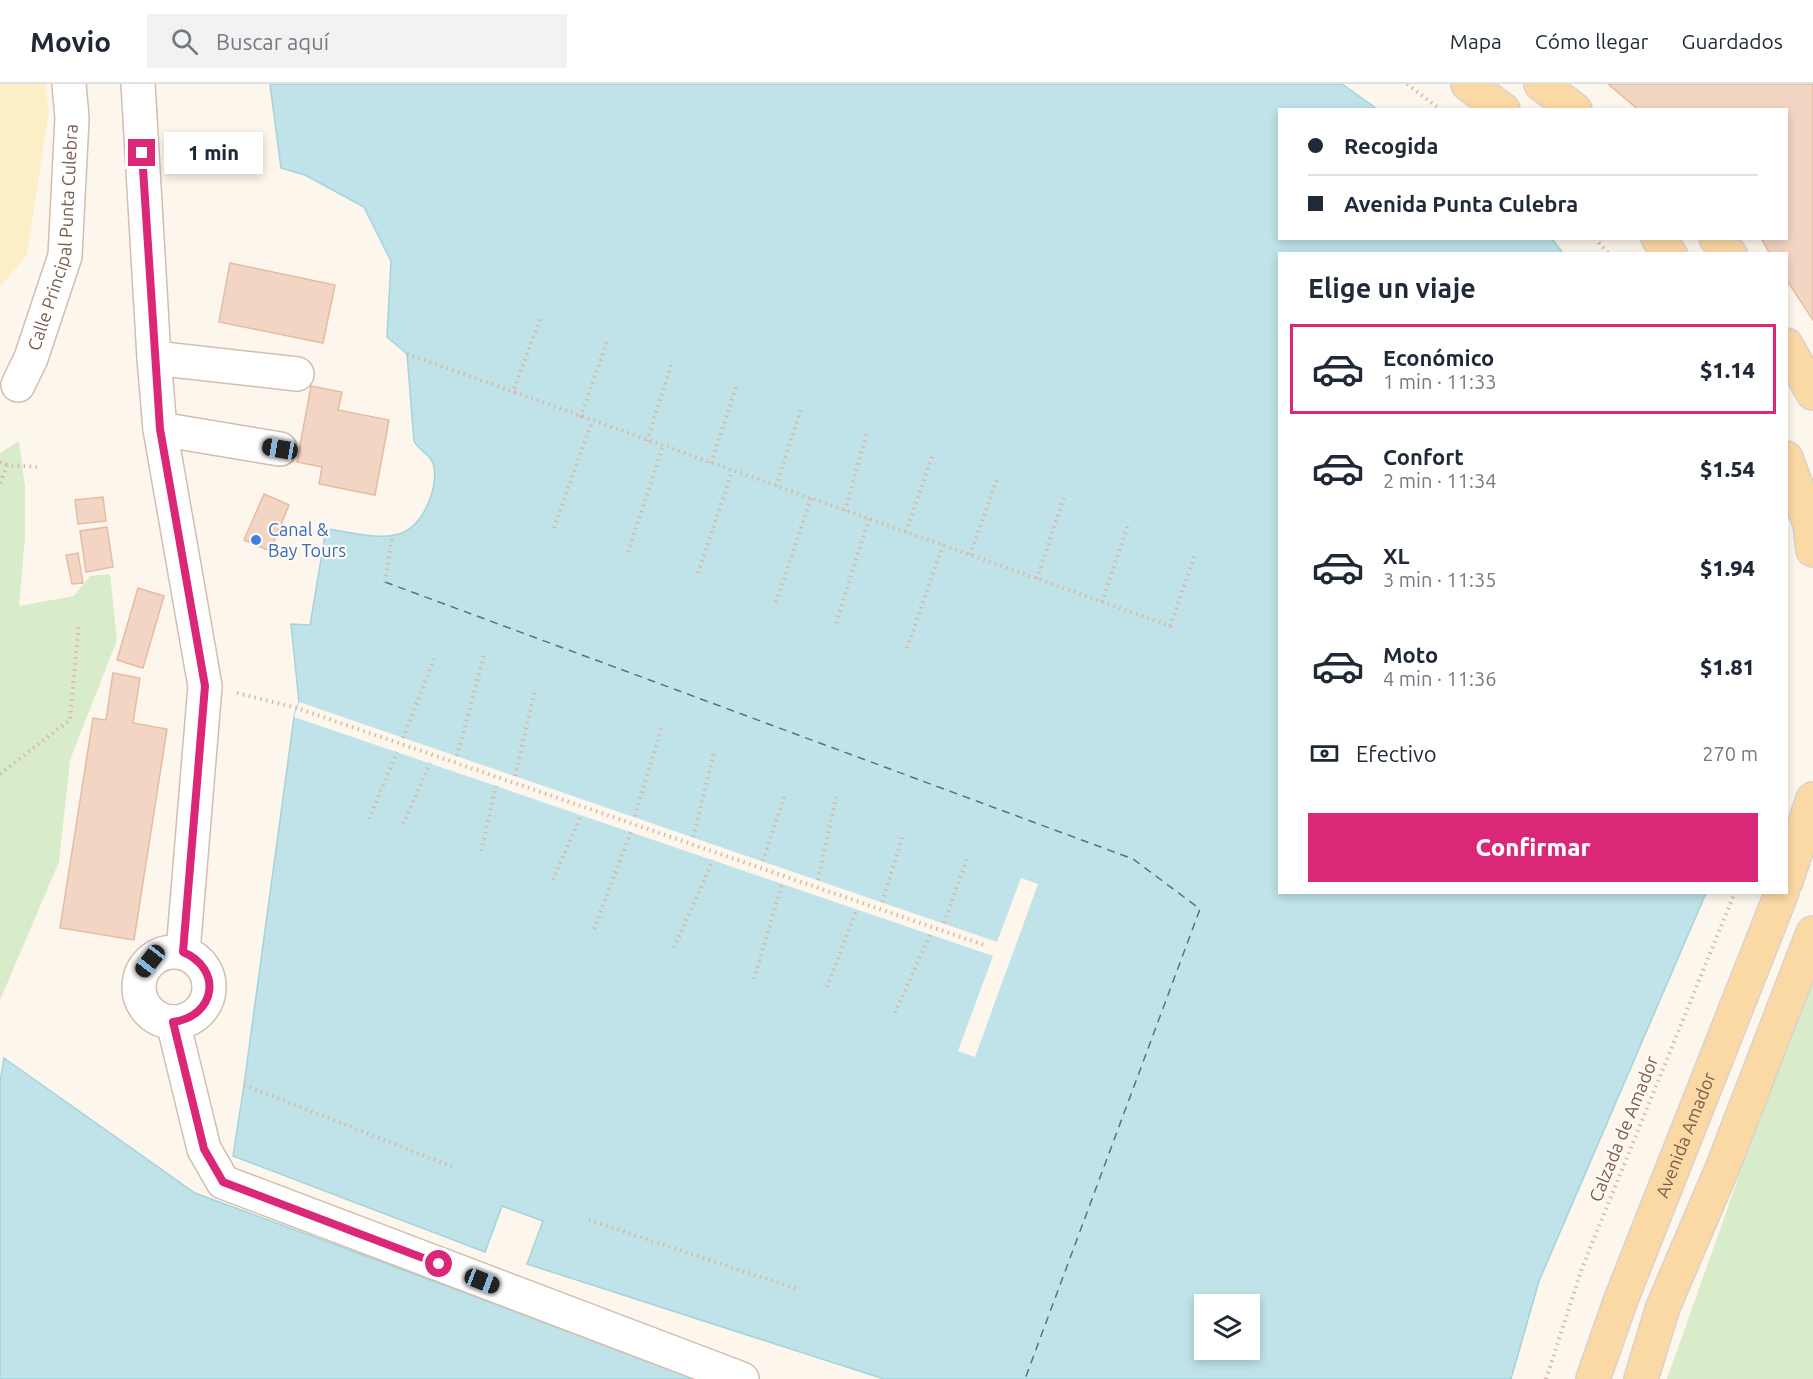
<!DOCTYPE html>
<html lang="es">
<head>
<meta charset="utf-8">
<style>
	body { margin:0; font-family:Ubuntu,sans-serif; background:#f2f2f3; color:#1f2937; height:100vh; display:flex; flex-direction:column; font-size:22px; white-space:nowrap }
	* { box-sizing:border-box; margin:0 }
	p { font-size:20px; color:#747a83 }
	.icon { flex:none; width:33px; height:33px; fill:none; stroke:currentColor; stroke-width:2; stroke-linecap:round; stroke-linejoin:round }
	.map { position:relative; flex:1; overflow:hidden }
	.side { position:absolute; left:1278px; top:168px; width:510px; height:642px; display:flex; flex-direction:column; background:#fff; border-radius:0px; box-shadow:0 3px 9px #0003 }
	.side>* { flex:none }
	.guide { position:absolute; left:1278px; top:24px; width:510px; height:132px; border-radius:0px; box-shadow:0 3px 9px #0003; display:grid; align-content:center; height:132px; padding:0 30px; background:#fff }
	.buttons { position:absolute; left:1194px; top:1210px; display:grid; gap:12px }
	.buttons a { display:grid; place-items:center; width:66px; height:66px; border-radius:0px; background:#fff; box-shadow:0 3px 9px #0003; font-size:30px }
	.end { position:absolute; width:27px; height:27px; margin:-14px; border:8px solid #db2777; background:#fff; box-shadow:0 0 0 3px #fff }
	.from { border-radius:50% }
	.bubble { position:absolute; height:42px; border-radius:0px; background:#fff; box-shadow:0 3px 9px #0003; font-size:20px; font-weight:800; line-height:42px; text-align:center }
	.car { position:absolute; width:18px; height:36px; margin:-18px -9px; border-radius:8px; box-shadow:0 0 4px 2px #0007; background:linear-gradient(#222 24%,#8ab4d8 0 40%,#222 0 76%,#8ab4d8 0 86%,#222 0) }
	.guide b { display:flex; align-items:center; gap:21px; height:57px; font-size:22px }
	.guide b+b { border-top:2px solid #e0e1e3 }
	.guide i { width:15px; height:15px; background:#1f2937 }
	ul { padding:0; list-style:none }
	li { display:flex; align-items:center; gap:18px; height:90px; margin:0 12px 9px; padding:0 18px; border:3px solid transparent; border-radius:0px }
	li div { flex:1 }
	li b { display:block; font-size:22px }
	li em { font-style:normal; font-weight:800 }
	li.selected { border-color:#db2777 }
	li>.icon { width:54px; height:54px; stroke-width:1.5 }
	h2 { padding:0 30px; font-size:27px; line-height:72px }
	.pay { display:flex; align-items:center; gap:15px; height:66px; padding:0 30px; font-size:22px }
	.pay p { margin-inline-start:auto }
	.cta { display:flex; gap:12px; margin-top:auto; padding:12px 30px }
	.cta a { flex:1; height:69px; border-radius:0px; background:#db2777; color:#fff; font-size:24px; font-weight:800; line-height:69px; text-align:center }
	header { display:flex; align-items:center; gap:36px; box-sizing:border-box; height:84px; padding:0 30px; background:#fff; border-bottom:2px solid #e0e1e3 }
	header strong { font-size:28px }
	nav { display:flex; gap:33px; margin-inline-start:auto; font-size:21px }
	.search { width:420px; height:54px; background:#f2f2f3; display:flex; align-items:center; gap:15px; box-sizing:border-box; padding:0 21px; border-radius:0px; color:#747a83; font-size:22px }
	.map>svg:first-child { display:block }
	.green { fill:#d8ecc9 }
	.sand { fill:#fcefc7 }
	.water { fill:#bfe3e8; stroke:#a5d3da; stroke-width:1.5; fill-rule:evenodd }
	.pier { fill:#fdf6ec }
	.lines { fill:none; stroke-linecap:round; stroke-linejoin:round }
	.ferry { stroke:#437c86; stroke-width:1.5; stroke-dasharray:8 6; stroke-linecap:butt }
	.building { fill:#f3d5c3; stroke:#e6bba3; stroke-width:1.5 }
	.minor-casing { stroke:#d1beb0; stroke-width:36 }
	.major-casing { stroke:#dad1cd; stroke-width:36 }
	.path { stroke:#d9b8a5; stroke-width:4; stroke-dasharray:1.5 4.5; stroke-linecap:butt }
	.minor { stroke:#fff; stroke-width:33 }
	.major { stroke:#fbd9a5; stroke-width:33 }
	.route { stroke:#db2777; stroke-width:8 }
	.shop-dot { fill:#3f7fe0; stroke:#fffaf3; stroke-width:2 }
	.labels { text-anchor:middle; stroke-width:4.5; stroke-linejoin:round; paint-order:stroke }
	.street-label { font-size:18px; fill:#7a5c4d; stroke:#fffaf3 }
	.shop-label { font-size:18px; fill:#366cbe; stroke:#fffaf3; text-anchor:start }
</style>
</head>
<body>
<header>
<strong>Movio</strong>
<div class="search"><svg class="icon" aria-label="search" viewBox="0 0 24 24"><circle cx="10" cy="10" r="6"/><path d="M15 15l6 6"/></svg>Buscar aquí</div>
<nav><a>Mapa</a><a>Cómo llegar</a><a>Guardados</a></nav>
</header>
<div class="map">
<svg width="1813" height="1295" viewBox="0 0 1813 1295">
	<rect width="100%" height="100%" fill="#fdf6ec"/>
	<g class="green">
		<polygon points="19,357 25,403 25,453 19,522 74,512 90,492 110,490 117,556 70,676 59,778 0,916 0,369"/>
		<polygon points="1813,883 1813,1295 1667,1295"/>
	</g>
	<polygon class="sand" points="0,0 45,0 49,26 27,171 0,203"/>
	<g class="water">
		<path d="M270,0H1342L1377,25L1280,26V154L1552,155L1563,169L1280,170V808L1706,809L1539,1197L1511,1295H884L527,1180L543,1137L502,1122L485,1168L233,1072L244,1001L294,633L299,618L291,540L310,541L326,445C376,451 413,469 432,409C435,399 437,383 430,374C425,368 418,365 414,357L407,270L387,253L391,177L364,123L305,91L281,84ZM1204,1221H1250V1266H1204Z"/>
		<polygon points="4,974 195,1109 698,1295 0,1295 0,998"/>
	</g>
	<polygon class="pier" points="299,618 997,858 1021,794 1038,800 975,973 958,967 993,872 294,633"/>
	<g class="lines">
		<polyline class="ferry" points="385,498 1133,775 1200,825 1025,1295"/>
	</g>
	<g class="building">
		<polygon points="1608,0 1813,0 1813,236 1786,195 1786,170 1770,170 1761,154 1786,154 1786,26 1639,26"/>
		<polygon points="230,179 335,201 323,259 219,238"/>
		<polygon points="311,302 342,308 338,326 389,336 375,411 319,400 322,383 297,378"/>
		<polygon points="264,410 289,421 270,467 244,456"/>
		<polygon points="103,413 106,437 78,440 75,416"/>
		<polygon points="107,443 113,483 86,488 80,447"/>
		<polygon points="78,469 83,499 72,500 66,471"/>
		<polygon points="138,504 164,512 143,584 117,576"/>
		<polygon points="113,589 140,594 133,639 167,645 134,856 60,844 93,634 106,636"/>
	</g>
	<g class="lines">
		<g class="minor-casing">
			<g id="minor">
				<polyline points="138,0 154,274 160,345 205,602 183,868"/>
				<polyline points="154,274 297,290"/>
				<path id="s1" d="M18,301L31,274L65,172L72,34L69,0"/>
				<polyline points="160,345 280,365"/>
				<circle cx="174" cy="903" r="35"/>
				<polyline points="173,938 204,1065 223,1098 742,1295"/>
			</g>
		</g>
		<g class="major-casing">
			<g id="major">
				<polyline points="1468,0 1503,26"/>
				<polyline points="1541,0 1575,26"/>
				<polyline points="1658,154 1670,170"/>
				<polyline points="1716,154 1730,170"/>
				<polyline points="1786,261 1813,309"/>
				<polyline points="1786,374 1810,440 1813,466"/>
				<polyline points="1786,797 1813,715"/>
				<path id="s2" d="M1593,1295L1620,1218L1782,808"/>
				<polyline points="1641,1295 1663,1223 1722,1085 1813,849"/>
			</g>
		</g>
		<g class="path">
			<polyline points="1407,0 1441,26"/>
			<polyline points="1595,154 1609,170"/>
			<polyline points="407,270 1170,542 1196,468"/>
			<polyline points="515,309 513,308 540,235"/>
			<polyline points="582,333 581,332 608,255"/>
			<polyline points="647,357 672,278"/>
			<polyline points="0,378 7,381"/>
			<polyline points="711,379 737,300"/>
			<polyline points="0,399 7,381 37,383"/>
			<polyline points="776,402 802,323"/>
			<polyline points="845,427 867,348"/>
			<polyline points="554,444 592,337"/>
			<polyline points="906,448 933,370"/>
			<polyline points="628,468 663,362"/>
			<polyline points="970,471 998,392"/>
			<polyline points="698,489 732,387"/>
			<polyline points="1037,495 1064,413"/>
			<polyline points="385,498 392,453"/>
			<polyline points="776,518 811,414 808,413"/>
			<polyline points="1102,518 1128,441"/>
			<polyline points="836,539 869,435"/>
			<polyline points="907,564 943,461"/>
			<polyline points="237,609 297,624 984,861"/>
			<polyline points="403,654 434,575"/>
			<polyline points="457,672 485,568"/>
			<polyline points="0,690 70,636 79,539"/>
			<polyline points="515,692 535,606"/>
			<polyline points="635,732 662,642"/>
			<polyline points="369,735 397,668"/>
			<polyline points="403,740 430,679"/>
			<polyline points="693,753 714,668"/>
			<polyline points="481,767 496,702"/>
			<polyline points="763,777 784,713"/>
			<polyline points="553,796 581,731"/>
			<polyline points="818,796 836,713"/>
			<polyline points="882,818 903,751"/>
			<polyline points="944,839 967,775"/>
			<polyline points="594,845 631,748"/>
			<polyline points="674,864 713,776"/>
			<polyline points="754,895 782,800"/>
			<polyline points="827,903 857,825"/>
			<polyline points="895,929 930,851"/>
			<polyline points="244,1001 453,1083"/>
			<polyline points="589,1136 797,1205"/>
			<polyline points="1546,1295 1582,1184 1735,808"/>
		</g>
		<use href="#minor" class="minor"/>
		<use href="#major" class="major"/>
	</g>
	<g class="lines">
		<path class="route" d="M142,69L160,345L205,602L183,868C223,885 216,932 173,938L204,1065L223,1098L439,1180"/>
	</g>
	<circle class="shop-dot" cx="256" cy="456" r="6"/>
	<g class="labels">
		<g class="street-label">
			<text dy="6" stroke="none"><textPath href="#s1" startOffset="154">Calle Principal Punta Culebra</textPath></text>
			<text transform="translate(1624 1045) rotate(-68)" y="6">Calzada de Amador</text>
			<text dy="6" stroke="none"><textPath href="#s2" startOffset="261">Avenida Amador</textPath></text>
		</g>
		<g class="shop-label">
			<text x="268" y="452">Canal &amp;<tspan x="268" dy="21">Bay Tours</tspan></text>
		</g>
	</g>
</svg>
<div class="buttons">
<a><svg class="icon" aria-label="layers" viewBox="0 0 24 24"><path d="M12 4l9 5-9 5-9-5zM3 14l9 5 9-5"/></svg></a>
</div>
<i class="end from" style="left:439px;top:1180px"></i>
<i class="end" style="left:142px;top:69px"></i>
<div class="bubble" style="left:164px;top:48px;width:99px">1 min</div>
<i class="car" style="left:280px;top:365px;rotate:280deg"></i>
<i class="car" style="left:150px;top:877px;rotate:218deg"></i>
<i class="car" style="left:482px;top:1197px;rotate:111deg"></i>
<div class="guide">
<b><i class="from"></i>Recogida</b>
<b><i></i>Avenida Punta Culebra</b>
</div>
<section class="side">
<h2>Elige un viaje</h2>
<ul>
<li class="selected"><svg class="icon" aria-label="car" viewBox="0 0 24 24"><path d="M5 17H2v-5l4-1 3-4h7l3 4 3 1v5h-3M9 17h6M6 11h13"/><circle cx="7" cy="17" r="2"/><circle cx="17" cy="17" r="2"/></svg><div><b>Económico</b><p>1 min · 11:33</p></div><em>$1.14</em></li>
<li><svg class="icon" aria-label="car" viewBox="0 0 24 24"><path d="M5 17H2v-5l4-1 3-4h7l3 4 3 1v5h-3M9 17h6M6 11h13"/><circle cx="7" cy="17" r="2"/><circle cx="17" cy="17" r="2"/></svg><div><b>Confort</b><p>2 min · 11:34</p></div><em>$1.54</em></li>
<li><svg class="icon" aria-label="car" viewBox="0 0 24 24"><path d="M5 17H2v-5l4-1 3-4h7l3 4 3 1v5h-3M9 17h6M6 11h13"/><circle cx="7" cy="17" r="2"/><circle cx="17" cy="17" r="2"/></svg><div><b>XL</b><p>3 min · 11:35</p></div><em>$1.94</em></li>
<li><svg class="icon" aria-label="car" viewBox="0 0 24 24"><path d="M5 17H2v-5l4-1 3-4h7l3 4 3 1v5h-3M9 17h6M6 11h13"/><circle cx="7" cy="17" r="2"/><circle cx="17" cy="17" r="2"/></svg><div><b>Moto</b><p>4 min · 11:36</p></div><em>$1.81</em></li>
</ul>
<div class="pay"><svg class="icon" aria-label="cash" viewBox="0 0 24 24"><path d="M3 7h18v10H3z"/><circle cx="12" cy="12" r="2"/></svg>Efectivo<p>270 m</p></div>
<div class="cta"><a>Confirmar</a></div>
</section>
</div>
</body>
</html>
